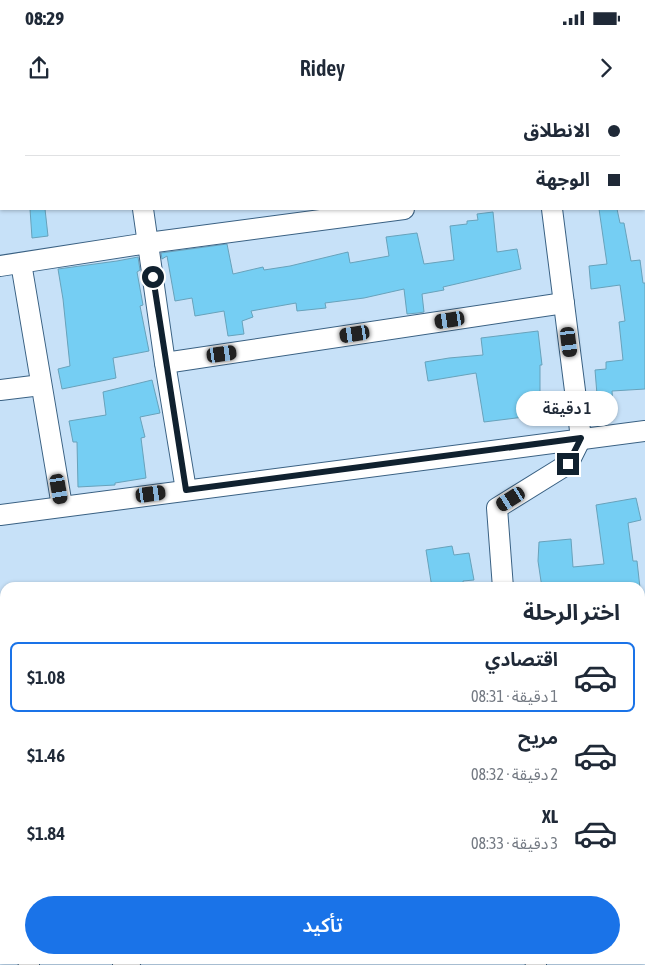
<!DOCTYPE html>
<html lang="ar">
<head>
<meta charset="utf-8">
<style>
	body { margin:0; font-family:"Asap Condensed","Noto Sans Arabic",sans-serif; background:#f2f2f3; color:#1f2937; direction:rtl; height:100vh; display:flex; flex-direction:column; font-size:19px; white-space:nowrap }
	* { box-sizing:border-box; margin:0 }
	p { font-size:16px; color:#747a83 }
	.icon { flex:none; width:28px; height:28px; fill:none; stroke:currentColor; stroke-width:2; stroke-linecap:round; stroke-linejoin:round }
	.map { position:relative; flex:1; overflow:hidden; direction:ltr }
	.drawer { position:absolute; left:0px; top:482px; width:645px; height:382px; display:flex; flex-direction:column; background:#fff; border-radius:15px 15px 0 0; box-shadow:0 1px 4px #0004; direction:rtl }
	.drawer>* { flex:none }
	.banner { position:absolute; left:0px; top:0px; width:645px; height:110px; box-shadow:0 1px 4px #0004; direction:rtl; display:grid; align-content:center; height:110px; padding:0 25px; background:#fff }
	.end { position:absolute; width:22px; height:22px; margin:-11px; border:6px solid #10212f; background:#fff; box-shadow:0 0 0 2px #fff }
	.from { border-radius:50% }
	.bubble { position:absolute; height:35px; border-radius:18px; background:#fff; box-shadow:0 1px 4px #0004; font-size:16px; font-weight:600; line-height:35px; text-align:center; direction:rtl }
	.car { position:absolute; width:15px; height:30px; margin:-15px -8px; border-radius:6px; box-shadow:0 0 4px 1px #0007; background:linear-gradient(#222 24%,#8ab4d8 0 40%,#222 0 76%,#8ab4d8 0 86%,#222 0) }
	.banner b { display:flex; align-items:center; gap:18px; height:48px; font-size:19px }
	.banner b+b { border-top:1px solid #e0e1e3 }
	.banner i { width:12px; height:12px; background:#1f2937 }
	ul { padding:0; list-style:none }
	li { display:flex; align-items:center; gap:15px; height:70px; margin:0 10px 8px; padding:0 15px; border:2px solid transparent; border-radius:8px }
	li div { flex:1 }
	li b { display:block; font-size:19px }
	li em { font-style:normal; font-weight:600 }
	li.selected { border-color:#1a73e8 }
	li>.icon { width:45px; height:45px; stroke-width:1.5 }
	h2 { padding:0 25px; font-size:22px; line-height:60px }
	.cta { display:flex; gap:10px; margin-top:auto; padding:10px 25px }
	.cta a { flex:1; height:58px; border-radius:30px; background:#1a73e8; color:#fff; font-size:20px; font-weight:600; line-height:58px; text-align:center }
	.status { display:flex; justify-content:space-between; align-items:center; height:35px; padding:0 25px; background:#fff; direction:ltr }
	.status svg { height:14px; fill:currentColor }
	header { display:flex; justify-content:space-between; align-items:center; height:65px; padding:0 25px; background:#fff; font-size:22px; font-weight:600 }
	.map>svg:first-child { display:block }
	.building { fill:#75cef3; stroke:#68a2bb }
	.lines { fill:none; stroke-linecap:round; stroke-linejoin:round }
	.street-casing { stroke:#3a6183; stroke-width:22 }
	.street { stroke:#fff; stroke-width:20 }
	.route { stroke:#10212f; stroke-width:6 }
</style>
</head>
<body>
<div class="status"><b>08:29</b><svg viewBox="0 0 49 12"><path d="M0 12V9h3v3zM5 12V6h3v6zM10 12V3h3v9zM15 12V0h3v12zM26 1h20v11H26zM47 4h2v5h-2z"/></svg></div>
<header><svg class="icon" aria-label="forward" viewBox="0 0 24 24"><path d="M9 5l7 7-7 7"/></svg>Ridey<svg class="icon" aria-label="share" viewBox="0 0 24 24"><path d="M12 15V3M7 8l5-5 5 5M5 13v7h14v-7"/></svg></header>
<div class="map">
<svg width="645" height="865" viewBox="0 0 645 865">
	<rect width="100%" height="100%" fill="#c7e1f8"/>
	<g class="building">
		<polygon points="30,109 45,109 48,136 32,138"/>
		<polygon points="599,109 617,109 620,123 624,123 631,161 640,160 643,183 645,183 645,289 612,291 614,318 599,319 595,270 606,269 606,262 623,260 619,222 625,221 620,185 591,189 589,166 607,164"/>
		<polygon points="493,112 497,152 517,149 521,169 443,187 444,190 422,194 424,212 418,213 407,214 404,189 364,198 325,203 326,208 297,211 296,203 251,211 253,217 242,221 244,234 228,236 224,211 195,216 192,198 175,201 167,156 162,159 161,153 227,144 233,174 263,167 264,170 290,166 348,152 350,163 389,156 386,137 417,133 424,164 454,160 450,126 467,124 467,121 478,120 477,114"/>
		<polygon points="138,157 140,170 137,172 143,205 140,206 149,251 113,258 116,278 62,289 58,269 70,266 63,199 58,169 117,161"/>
		<polygon points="538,231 542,265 540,265 540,300 531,300 532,316 484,322 476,273 428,281 425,262 449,258 483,255 481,238"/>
		<polygon points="152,280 160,313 140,317 145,337 141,338 146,378 115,383 115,385 78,387 77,342 73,342 69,321 106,315 103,292"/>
		<polygon points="636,398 641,420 628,423 633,461 637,461 640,488 542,488 538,461 539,442 571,439 573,467 604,464 596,405"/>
		<polygon points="452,446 454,455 469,453 474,480 463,481 464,488 432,488 426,450"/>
	</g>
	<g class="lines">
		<g class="street-casing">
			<g id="street">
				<polyline points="128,0 128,1"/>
				<polyline points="270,0 270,1"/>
				<polyline points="30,1 37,0"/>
				<polyline points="0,7 1,7"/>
				<polyline points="644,78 645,78"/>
				<polyline points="143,109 165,263 186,390"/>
				<polyline points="21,163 62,406"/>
				<polyline points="0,166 148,143 404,109"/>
				<polyline points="165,263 564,203"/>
				<polyline points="0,290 41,285"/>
				<polyline points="0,415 645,331"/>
				<polyline points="503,488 497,408 568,364 581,338 552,109"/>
				<polyline points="640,525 645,524"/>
				<polyline points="0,715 5,747"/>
				<polyline points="28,860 29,865"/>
				<polyline points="535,860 536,865"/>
				<polyline points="123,865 131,860"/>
			</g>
		</g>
		<use href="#street" class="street"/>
	</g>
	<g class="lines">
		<polyline class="route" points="153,177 186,390 581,338 568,364"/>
	</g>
</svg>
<i class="end from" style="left:153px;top:177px"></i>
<i class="end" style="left:568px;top:364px"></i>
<div class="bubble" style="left:516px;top:291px;width:102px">1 دقيقة</div>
<i class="car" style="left:450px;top:220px;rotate:261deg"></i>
<i class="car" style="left:355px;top:234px;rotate:261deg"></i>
<i class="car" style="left:569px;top:242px;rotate:173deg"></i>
<i class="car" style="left:222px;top:254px;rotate:82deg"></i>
<i class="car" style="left:59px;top:389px;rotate:170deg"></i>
<i class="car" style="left:151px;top:394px;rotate:82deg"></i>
<i class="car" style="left:511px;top:399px;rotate:238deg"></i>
<div class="banner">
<b><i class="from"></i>الانطلاق</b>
<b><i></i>الوجهة</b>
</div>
<section class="drawer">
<h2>اختر الرحلة</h2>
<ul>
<li class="selected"><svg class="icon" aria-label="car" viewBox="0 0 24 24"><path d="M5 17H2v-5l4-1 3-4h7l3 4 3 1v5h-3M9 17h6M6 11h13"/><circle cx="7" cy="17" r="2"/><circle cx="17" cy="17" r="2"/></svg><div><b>اقتصادي</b><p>1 دقيقة · 08:31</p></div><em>$1.08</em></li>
<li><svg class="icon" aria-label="car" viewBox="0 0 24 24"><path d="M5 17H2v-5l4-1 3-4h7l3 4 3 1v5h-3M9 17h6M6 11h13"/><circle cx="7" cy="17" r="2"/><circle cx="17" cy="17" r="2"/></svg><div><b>مريح</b><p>2 دقيقة · 08:32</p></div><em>$1.46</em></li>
<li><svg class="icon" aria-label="car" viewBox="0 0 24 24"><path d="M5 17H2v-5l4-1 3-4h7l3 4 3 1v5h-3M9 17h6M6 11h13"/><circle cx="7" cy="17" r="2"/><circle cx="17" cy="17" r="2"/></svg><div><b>XL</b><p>3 دقيقة · 08:33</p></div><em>$1.84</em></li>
</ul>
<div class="cta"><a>تأكيد</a></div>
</section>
</div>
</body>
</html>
